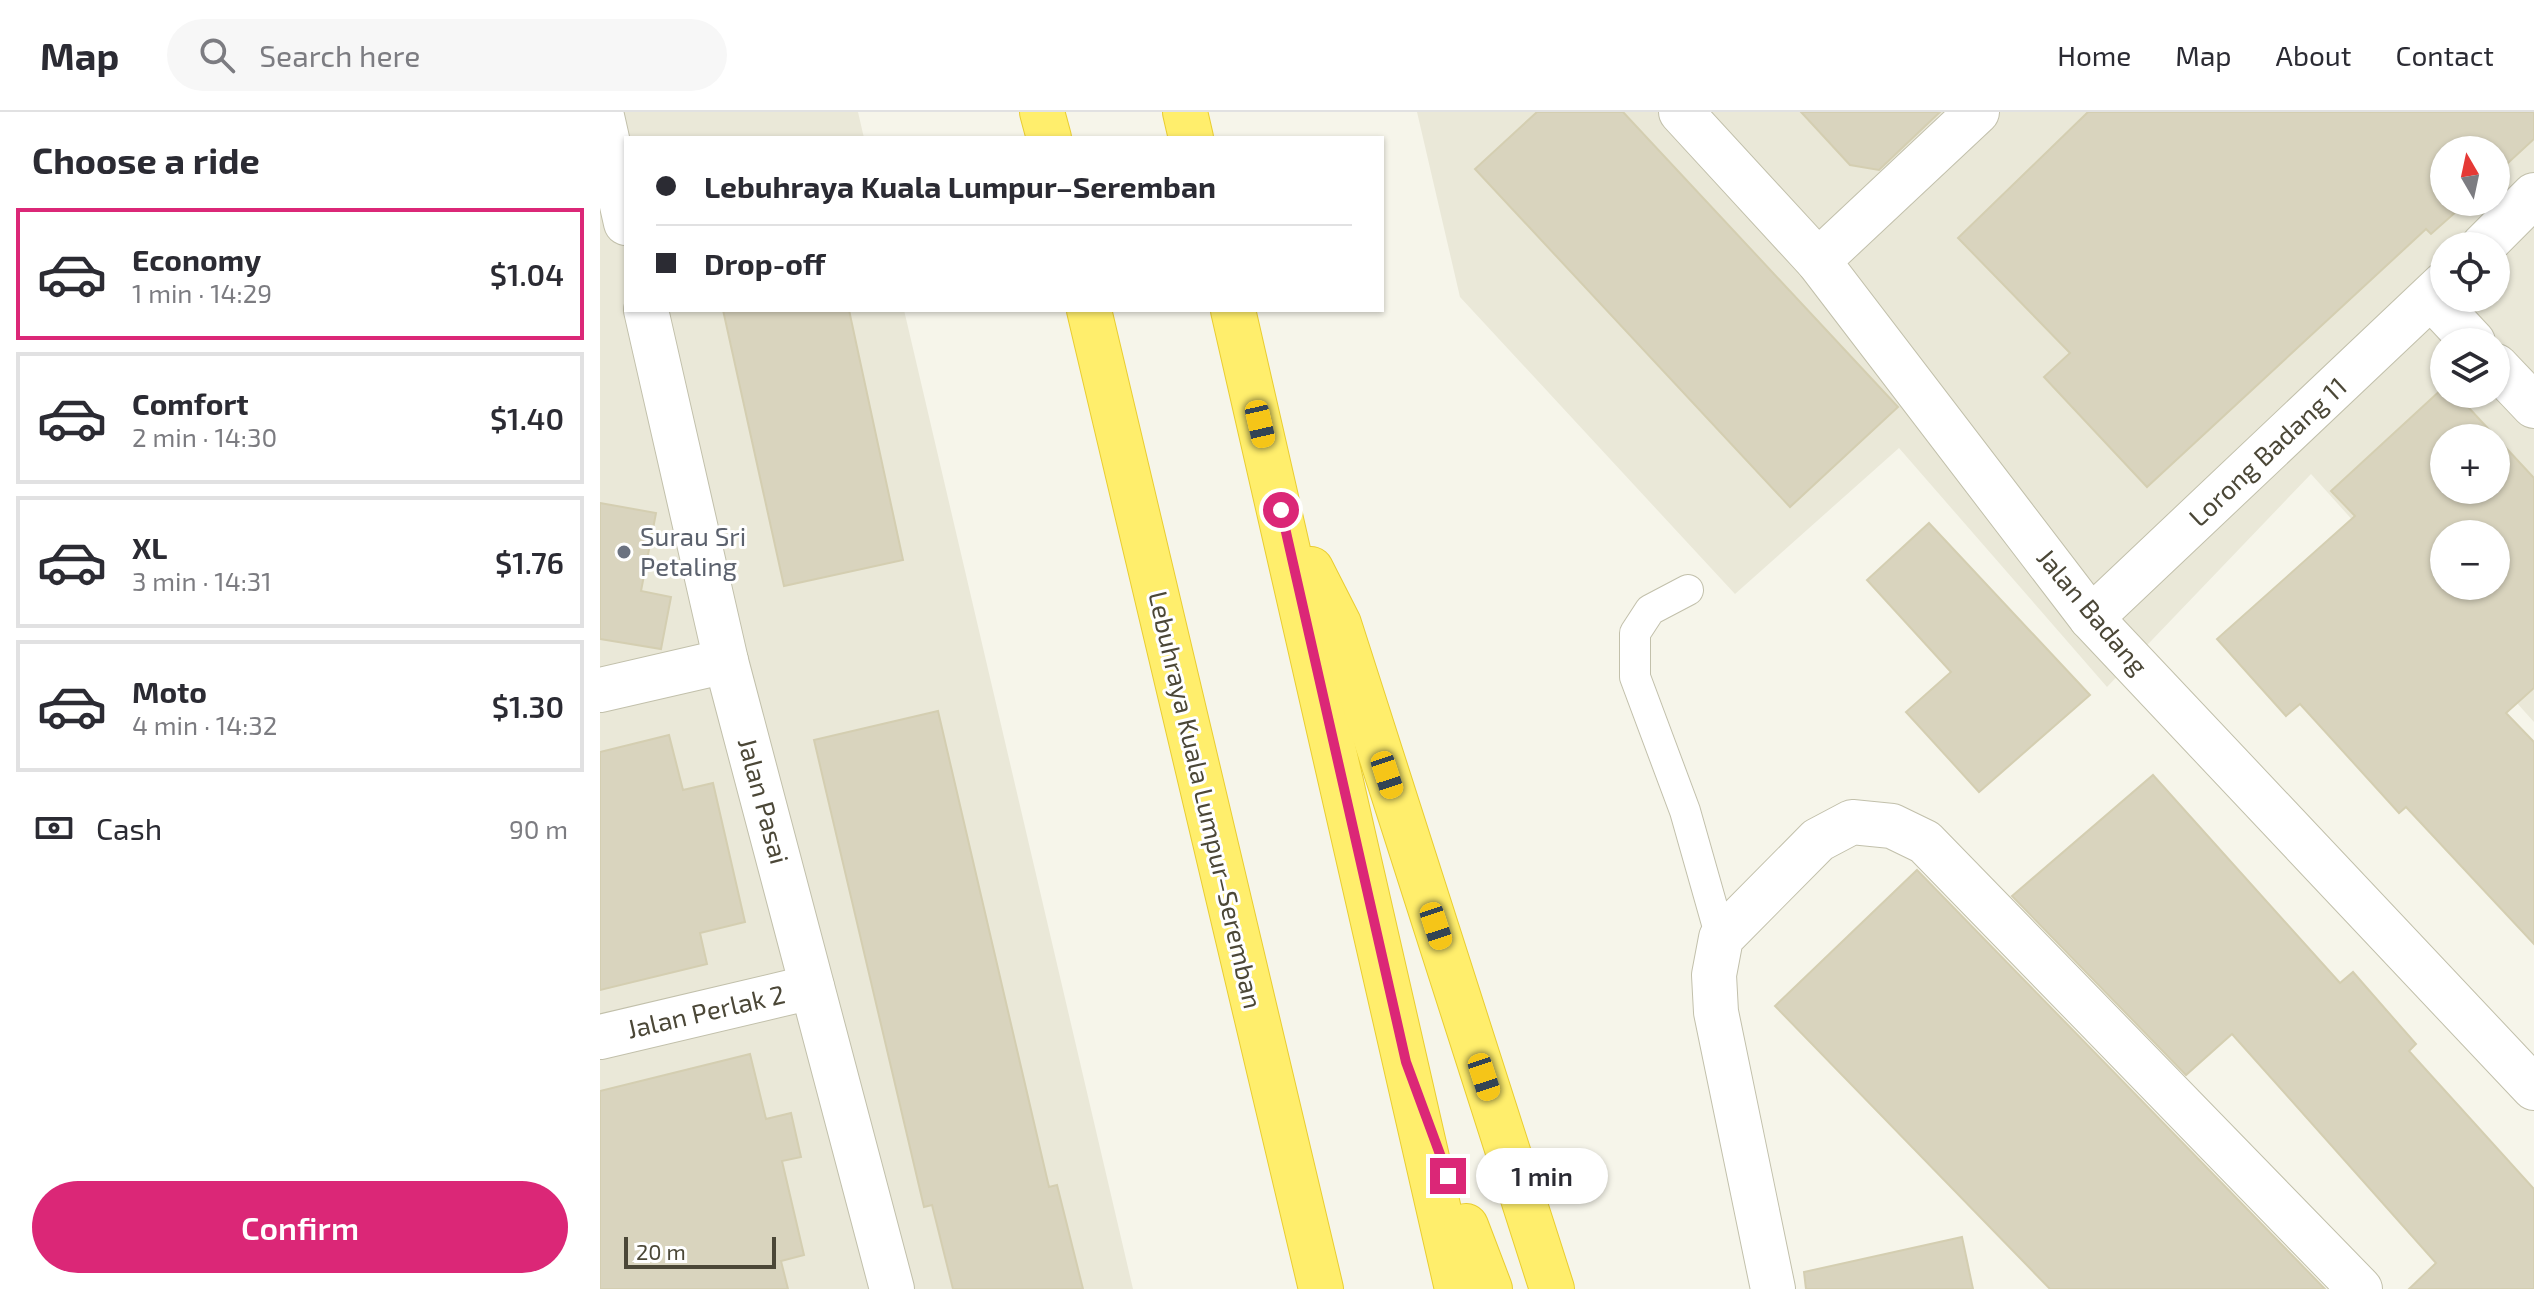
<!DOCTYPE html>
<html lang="en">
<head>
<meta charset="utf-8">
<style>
	body { margin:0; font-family:"Exo 2",sans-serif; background:#f7f7f7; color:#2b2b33; height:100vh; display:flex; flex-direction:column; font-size:30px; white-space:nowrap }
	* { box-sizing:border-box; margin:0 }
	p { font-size:26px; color:#7c7c81 }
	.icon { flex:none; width:44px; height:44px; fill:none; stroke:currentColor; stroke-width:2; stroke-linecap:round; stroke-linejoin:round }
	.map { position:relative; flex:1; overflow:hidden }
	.drawer { display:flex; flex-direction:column; background:#fff; width:600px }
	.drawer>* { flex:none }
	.guide { position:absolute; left:24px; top:24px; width:760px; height:176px; border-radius:0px; box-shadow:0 2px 6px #0004; display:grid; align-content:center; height:176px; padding:0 32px; background:#fff }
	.needle { width:52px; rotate:351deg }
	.controls { position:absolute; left:1830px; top:24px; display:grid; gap:16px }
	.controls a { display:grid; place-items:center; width:80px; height:80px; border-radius:50%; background:#fff; box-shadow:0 2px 6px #0004; font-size:40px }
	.scale { position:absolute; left:24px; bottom:20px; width:152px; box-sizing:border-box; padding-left:8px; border:4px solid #4b4737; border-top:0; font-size:22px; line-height:28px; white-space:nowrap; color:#4b4737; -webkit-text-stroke:6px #fff; paint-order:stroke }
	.end { position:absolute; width:36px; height:36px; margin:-18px; border:10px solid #db2777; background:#fff; box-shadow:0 0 0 4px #fff }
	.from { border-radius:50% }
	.bubble { position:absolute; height:56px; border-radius:28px; background:#fff; box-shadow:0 2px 6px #0004; font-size:26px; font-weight:600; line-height:56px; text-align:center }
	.car { position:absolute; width:24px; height:48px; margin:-24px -12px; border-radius:10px; box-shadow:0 0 6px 2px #0007; background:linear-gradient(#f5c518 24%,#345 0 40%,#f5c518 0 76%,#345 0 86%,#f5c518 0) }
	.guide b { display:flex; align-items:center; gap:28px; height:76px; font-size:30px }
	.guide b+b { border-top:2px solid #e1e1e2 }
	.guide i { width:20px; height:20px; background:#2b2b33 }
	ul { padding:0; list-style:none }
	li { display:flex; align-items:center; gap:24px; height:132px; margin:0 16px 12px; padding:0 16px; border:4px solid #e1e1e2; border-radius:0px }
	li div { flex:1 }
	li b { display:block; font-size:30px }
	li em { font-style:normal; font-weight:600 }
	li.on { border-color:#db2777 }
	li>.icon { width:72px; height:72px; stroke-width:1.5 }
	h2 { padding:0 32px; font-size:36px; line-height:96px }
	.pay { display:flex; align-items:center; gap:20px; height:88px; padding:0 32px; font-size:30px }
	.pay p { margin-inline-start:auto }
	.cta { display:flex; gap:16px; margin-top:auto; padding:16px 32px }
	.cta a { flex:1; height:92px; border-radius:48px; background:#db2777; color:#fff; font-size:32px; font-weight:600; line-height:92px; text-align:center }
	header { display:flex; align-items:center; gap:48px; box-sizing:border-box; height:112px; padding:0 40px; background:#fff; border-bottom:2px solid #e1e1e2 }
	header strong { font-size:38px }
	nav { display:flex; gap:44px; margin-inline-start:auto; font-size:28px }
	.search { width:560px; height:72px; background:#f7f7f7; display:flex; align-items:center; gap:20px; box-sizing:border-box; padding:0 28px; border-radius:44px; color:#7c7c81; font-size:30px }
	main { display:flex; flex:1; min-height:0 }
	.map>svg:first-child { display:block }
	.residential { fill:#eae8d8; fill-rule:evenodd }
	.building { fill:#d9d4be; stroke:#d4ceb1; stroke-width:2; fill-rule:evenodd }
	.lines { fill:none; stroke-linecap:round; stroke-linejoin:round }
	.service-casing { stroke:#c2c0ab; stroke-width:32 }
	.minor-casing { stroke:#c2c0ab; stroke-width:46 }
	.tertiary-casing { stroke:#c2c0ab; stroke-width:46 }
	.motorway-casing { stroke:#e9cd31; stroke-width:46 }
	.service { stroke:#fff; stroke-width:30 }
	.minor { stroke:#fff; stroke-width:44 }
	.tertiary { stroke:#fff; stroke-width:44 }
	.motorway { stroke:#ffee6c; stroke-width:44 }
	.route { stroke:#db2777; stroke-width:10 }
	.worship-dot { fill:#6b7280; stroke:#fff; stroke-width:3 }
	.labels { text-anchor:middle; stroke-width:6; stroke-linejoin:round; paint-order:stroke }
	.street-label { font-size:26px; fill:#4b4737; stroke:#fff }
	.worship-label { font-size:26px; fill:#5b616d; stroke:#fff; text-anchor:start }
</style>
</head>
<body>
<header>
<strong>Map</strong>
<div class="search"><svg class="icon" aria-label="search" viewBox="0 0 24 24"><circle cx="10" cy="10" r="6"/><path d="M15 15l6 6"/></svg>Search here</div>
<nav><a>Home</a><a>Map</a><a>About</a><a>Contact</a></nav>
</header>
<main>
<section class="drawer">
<h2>Choose a ride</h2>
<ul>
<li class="on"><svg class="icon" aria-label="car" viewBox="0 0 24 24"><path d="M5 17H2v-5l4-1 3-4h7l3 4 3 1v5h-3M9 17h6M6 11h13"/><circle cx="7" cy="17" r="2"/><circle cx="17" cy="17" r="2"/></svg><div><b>Economy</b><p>1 min · 14:29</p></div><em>$1.04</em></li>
<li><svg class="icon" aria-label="car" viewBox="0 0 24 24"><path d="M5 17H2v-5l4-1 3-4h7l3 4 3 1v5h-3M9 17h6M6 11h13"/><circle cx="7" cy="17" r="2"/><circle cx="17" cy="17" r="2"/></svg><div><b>Comfort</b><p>2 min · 14:30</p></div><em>$1.40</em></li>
<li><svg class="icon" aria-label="car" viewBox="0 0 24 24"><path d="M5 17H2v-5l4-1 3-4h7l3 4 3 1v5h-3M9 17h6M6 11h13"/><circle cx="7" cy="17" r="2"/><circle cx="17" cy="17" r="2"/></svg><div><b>XL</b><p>3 min · 14:31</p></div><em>$1.76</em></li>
<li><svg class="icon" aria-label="car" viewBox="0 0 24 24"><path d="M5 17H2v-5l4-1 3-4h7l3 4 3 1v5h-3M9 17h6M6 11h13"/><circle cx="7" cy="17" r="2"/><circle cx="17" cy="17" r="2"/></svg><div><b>Moto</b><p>4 min · 14:32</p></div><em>$1.30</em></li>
</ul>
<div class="pay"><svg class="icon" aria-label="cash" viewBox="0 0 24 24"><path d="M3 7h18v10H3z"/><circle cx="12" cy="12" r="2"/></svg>Cash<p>90 m</p></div>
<div class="cta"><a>Confirm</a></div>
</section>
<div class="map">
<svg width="1934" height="1177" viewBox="0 0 1934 1177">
	<rect width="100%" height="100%" fill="#f6f5ea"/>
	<g class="residential">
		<polygon points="0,0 258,0 264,26 26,26 26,198 304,198 533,1177 0,1177"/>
		<path d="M817,0H1934V610L1711,362L1507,575L1299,336L1135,482L860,185ZM1844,38H1896V90H1844ZM1844,134H1896V186H1844ZM1844,230H1896V282H1844ZM1844,326H1896V378H1844ZM1844,422H1896V474H1844Z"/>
	</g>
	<g class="building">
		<polygon points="937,0 1023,0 1298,295 1190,395 875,57"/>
		<polygon points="1201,0 1340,0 1279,58 1250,53"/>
		<polygon points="1488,0 1934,0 1934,27 1896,62 1896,38 1844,38 1844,90 1867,90 1831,122 1826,117 1547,375 1444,265 1470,241 1358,126"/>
		<polygon points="123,198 249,198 303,448 184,474"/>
		<path d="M1844,275V282H1856L1934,366V576L1906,601L1934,630V832L1806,695L1799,701L1700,592L1686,604L1617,527L1755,404L1731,379ZM1844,326H1896V378H1844ZM1844,422H1896V474H1844Z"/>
		<polygon points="0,391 56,401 41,479 71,485 61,537 0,527"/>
		<polygon points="1329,411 1490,583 1379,680 1306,600 1351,560 1267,468"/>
		<polygon points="338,599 449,1075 457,1073 483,1177 353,1177 332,1093 324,1095 214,628"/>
		<polygon points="69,623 83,678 113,671 145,810 100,821 107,852 0,878 0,640"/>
		<polygon points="1553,663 1740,871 1753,860 1816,932 1809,939 1934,1077 1934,1177 1809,1177 1836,1151 1632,922 1586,963 1412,784"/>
		<polygon points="1317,758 1725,1177 1450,1177 1175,894"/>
		<polygon points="150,942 166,1007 191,1001 201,1045 182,1049 204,1143 181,1149 188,1177 0,1177 0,979"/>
		<polygon points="1362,1125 1373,1177 1206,1177 1204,1160"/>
	</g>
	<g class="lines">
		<g class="service-casing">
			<polyline id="service" points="1088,478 1050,498 1035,521 1035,565 1085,699 1121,826"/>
		</g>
		<g class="minor-casing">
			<g id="minor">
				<polyline points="1,0 26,111"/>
				<polyline points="1883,134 1934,83"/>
				<polyline points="1218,149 1377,0"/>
				<polyline points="1831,185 1873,230"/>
				<polyline points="46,198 126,549 292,1177"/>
				<polyline points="1896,254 1934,294"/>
				<polyline points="1491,506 1844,172"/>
				<polyline points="0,578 126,549"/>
				<polyline points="0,925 212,875"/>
				<polyline points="1173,1177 1116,900 1114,863 1121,826 1218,728 1252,710 1292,714 1325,730 1760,1177"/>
			</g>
		</g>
		<g class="tertiary-casing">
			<polyline id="tertiary" points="1081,0 1218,149 1491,506 1934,976"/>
		</g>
		<g class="motorway-casing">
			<g id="motorway">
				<polyline points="442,0 449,26"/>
				<polyline points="585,0 591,26"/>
				<polyline points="489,198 721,1177"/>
				<polyline points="633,198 857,1177"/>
				<polyline points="711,457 739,512 952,1177"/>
				<polyline points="866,1114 890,1177"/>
			</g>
		</g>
		<use href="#service" class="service"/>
		<use href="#minor" class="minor"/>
		<use href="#tertiary" class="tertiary"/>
		<use href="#motorway" class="motorway"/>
	</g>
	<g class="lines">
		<polyline class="route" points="681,398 806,950 848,1064"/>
	</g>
	<circle class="worship-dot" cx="24" cy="440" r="8"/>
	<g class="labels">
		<g class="street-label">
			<text transform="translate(1668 340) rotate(-43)" y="9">Lorong Badang 11</text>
			<text transform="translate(1492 500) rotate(50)" y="9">Jalan Badang</text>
			<text transform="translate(605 688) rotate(77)" y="9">Lebuhraya Kuala Lumpur–Seremban</text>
			<text transform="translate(163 689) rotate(75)" y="9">Jalan Pasai</text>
			<text transform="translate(106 900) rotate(-13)" y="9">Jalan Perlak 2</text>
		</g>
		<g class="worship-label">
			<text x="40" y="434">Surau Sri<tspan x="40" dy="30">Petaling</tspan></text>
		</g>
	</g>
</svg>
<div class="controls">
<a><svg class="needle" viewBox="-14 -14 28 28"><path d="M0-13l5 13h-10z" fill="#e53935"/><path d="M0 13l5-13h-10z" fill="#7c7c81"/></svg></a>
<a><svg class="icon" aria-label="locate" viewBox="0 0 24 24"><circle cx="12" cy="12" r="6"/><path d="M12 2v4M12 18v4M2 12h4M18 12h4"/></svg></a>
<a><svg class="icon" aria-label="layers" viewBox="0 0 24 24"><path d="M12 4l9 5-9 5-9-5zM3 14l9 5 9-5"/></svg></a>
<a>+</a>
<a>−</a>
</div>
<div class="scale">20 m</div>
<i class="end from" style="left:681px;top:398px"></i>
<i class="end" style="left:848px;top:1064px"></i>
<div class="bubble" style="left:876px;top:1036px;width:132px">1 min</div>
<i class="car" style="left:660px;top:312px;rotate:167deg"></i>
<i class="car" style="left:787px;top:663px;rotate:162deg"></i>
<i class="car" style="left:836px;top:814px;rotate:162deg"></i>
<i class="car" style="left:884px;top:965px;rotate:162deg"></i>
<div class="guide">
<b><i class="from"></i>Lebuhraya Kuala Lumpur–Seremban</b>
<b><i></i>Drop-off</b>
</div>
</div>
</main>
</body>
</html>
